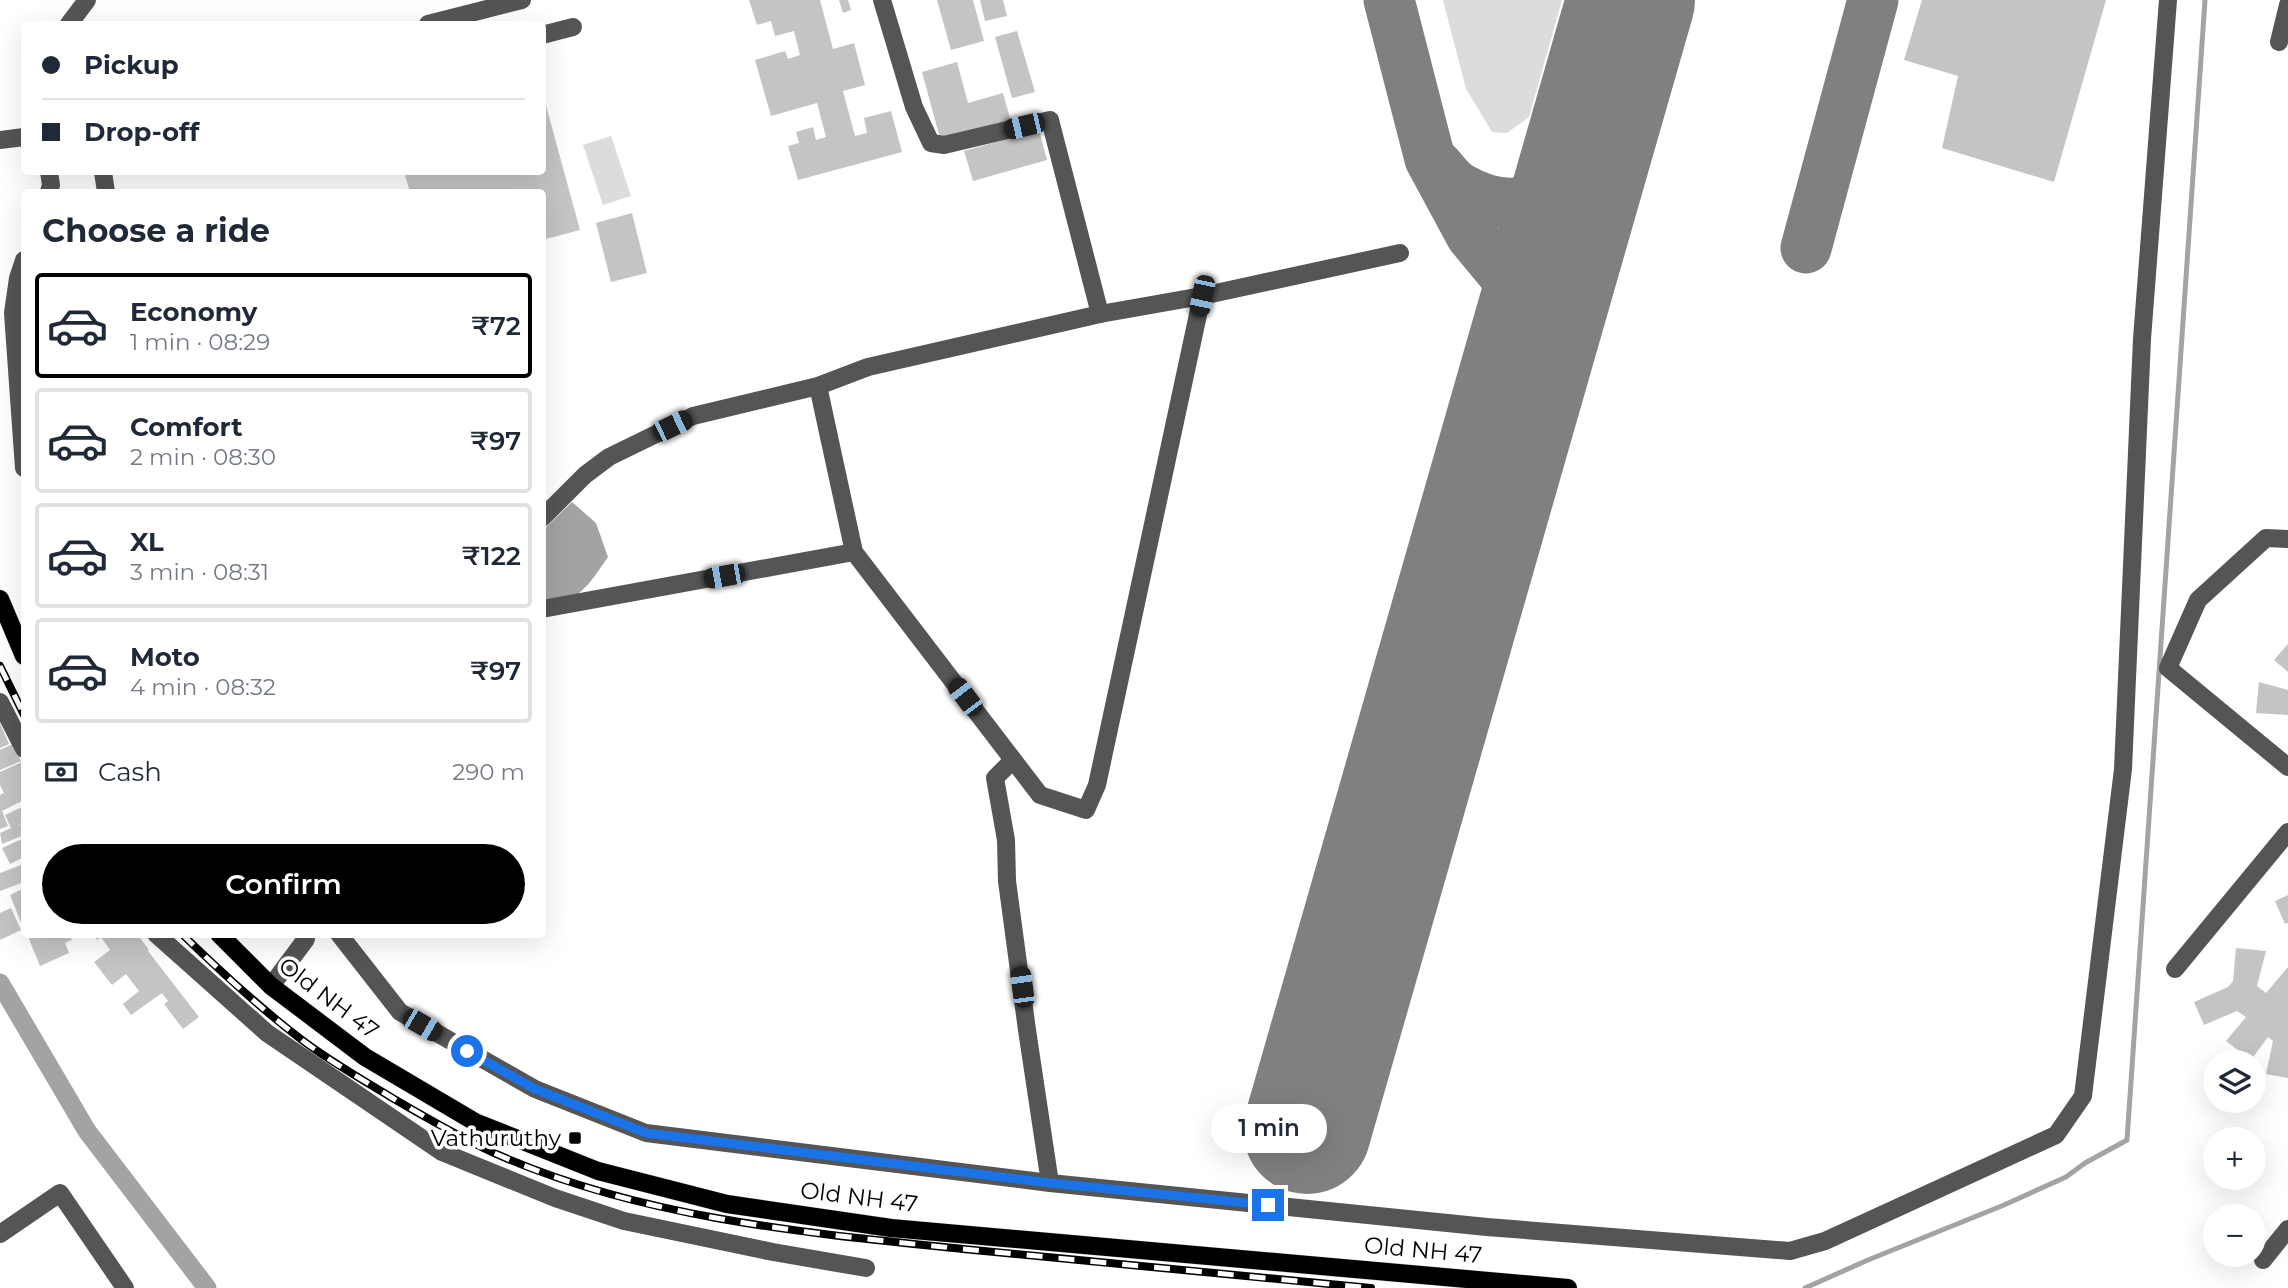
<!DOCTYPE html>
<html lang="en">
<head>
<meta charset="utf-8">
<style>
	body { margin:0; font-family:Montserrat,sans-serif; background:#f2f2f3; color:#1f2937; height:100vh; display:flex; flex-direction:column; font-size:26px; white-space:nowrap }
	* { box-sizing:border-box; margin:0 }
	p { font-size:23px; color:#747a83 }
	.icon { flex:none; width:38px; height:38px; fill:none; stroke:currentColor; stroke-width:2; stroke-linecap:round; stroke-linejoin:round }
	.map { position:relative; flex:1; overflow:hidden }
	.side { position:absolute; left:21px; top:189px; width:525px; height:749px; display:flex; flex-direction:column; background:#fff; border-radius:7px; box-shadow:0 7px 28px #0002 }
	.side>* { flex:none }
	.top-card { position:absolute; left:21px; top:21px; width:525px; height:154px; border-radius:7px; box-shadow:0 7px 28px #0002; display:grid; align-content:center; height:154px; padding:0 21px; background:#fff }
	.buttons { position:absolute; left:2203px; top:1050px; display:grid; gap:14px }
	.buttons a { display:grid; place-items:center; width:63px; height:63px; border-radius:50%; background:#fff; box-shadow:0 7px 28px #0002; font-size:35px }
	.end { position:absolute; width:32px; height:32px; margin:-16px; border:9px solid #1a73e8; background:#fff; box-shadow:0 0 0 4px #fff }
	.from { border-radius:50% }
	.bubble { position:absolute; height:49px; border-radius:24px; background:#fff; box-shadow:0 7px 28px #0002; font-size:23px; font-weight:600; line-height:49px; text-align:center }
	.car { position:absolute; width:21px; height:42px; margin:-21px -10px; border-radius:9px; box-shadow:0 0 5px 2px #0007; background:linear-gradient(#222 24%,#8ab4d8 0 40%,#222 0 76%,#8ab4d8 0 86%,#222 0) }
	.top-card b { display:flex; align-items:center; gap:24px; height:66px; font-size:26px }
	.top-card b+b { border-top:2px solid #e0e1e3 }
	.top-card i { width:18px; height:18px; background:#1f2937 }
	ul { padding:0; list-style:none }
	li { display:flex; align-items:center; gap:21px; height:105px; margin:0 14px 10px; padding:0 7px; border:4px solid #e0e1e3; border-radius:7px }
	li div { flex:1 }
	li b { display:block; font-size:26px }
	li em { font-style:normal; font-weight:600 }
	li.on { border-color:#000 }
	li>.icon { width:63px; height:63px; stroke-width:1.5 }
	h2 { padding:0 21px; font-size:32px; line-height:84px }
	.pay { display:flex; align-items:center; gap:18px; height:77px; padding:0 21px; font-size:26px }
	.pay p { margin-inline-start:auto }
	.cta { display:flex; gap:14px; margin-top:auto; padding:14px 21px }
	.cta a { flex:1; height:80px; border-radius:42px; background:#000; color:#fff; font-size:28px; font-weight:600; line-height:80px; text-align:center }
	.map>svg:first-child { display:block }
	.green { fill:#dcdcdc }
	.water { fill:#a3a3a3 }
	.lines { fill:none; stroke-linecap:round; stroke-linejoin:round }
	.stream { stroke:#a3a3a3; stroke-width:5 }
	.canal { stroke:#a3a3a3; stroke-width:19 }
	.taxiway { stroke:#808080; stroke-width:51 }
	.runway { stroke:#808080; stroke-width:128 }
	.building { fill:#c4c4c4 }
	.major-casing { stroke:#dbdbdb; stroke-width:19 }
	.minor { stroke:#555; stroke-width:18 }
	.major { stroke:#000; stroke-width:18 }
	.rail-casing { stroke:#000; stroke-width:8 }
	.rail { stroke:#fff; stroke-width:5; stroke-dasharray:16; stroke-linecap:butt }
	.route { stroke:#1a73e8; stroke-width:9 }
	.poi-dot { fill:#000; stroke:#fff; stroke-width:2.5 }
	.labels { text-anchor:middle; stroke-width:7; stroke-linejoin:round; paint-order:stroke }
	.street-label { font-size:23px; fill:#000; stroke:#fff }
	.poi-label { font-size:23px; fill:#000; stroke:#fff; text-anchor:end }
</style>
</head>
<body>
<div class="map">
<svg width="2288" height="1288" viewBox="0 0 2288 1288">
	<rect width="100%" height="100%" fill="#fff"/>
	<g class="green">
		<polygon points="1443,0 1562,0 1529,117 1507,133 1492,132 1466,89"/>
		<polygon points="611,136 631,196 603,205 583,145"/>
	</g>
	<path class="water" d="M572,502L596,523L608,557C587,587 580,601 543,607V534L547,526Z"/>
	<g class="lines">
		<polyline class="stream" points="1805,1288 1868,1260 2004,1205 2066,1177 2085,1163 2127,1140 2205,0"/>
		<polyline class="canal" points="0,983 87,1131 207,1288"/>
		<g class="taxiway">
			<polyline points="1389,0 1430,159 1471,235 1514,287 1523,308 1524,339 1516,401"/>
			<path d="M1437,165C1444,173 1451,183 1460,188C1497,209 1535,211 1564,176C1576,160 1585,141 1596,125"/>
			<polyline points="1806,248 1873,0"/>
		</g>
		<polyline class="runway" points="1307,1130 1631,0"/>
	</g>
	<g class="building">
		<polygon points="749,0 820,0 833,49 854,43 865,85 843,91 855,136 867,133 864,118 891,111 902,152 798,180 788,146 799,143 796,132 813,127 816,140 826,137 817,103 771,116 755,60 785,51 788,59 800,55 794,31 775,36 771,21 757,25"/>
		<polygon points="839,0 848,0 851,10 843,13"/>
		<polygon points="937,0 973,0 984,41 951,50"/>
		<polygon points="980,0 1003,0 1007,16 985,21"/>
		<polygon points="1922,0 2106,0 2054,182 1942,148 1958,76 1904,60"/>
		<polygon points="1017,31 1035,92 1012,98 995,37"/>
		<polygon points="957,62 968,103 1003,93 1011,122 941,142 922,72"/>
		<polygon points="542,91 580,230 542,240 542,192 410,192 404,172 542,172"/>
		<polygon points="1039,130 1047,160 973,181 964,151"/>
		<polygon points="632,213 647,273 611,282 596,223"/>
		<polygon points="2288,644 2288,672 2274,660"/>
		<polygon points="2259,682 2288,690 2288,715 2256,713"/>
		<polygon points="0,723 9,744 0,748"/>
		<polygon points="13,744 21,761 0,770 0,750"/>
		<polygon points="22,762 24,767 24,800 2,811 8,826 0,829 0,795 4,793 0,785 0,772"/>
		<polygon points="24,806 24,827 22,822 20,824 24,835 2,844 0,833 11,828 5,815"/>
		<polygon points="24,838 24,857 10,864 2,848"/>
		<polygon points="21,865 24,882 0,891 0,873"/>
		<polygon points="24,888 24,930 10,895"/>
		<polygon points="2288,895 2288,923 2285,924 2275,901"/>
		<polygon points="11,908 21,930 0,940 0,913"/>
		<polygon points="27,934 69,934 72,940 65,943 69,953 40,966"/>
		<polygon points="93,934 137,934 149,950 148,951 199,1017 183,1029 164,1004 168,1001 162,993 131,1015 123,1004 139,991 126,974 112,985 94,962 110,950 101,937 97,940"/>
		<polygon points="2236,948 2266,951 2257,986 2266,993 2288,967 2288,1078 2266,1074 2273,1041 2268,1037 2251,1060 2226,1041 2246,1017 2237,1011 2204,1025 2194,1002 2228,987 2233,981"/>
	</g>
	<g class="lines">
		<g class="major-casing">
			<g id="major">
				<polyline points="0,599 24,656"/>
				<polyline points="219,934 271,986 365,1057 475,1122 598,1171 727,1204 891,1228 1568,1288"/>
			</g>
		</g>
		<g class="minor">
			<polyline points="882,0 914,107 931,143 944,145 1050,120 1100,314"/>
			<polyline points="69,24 87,0"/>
			<polyline points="428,24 522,0"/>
			<polyline points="542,35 573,27"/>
			<polyline points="2279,42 2288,5"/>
			<polyline points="0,140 24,137"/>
			<polyline points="103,172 106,192"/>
			<polyline points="49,192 51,185 49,172"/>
			<polyline points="24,260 18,278 13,313 24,468"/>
			<polyline points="818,386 854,552 1040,795 1086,810 1097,785 1202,296"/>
			<polyline points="542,518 585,475 609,457 693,416 818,386 868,367 1100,314 1202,296 1400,253"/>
			<polyline points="2288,539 2266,538 2198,600 2168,668 2288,767"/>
			<polyline points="542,609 854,552"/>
			<polyline points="0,702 24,749"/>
			<polyline points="1013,760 995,778 1006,840 1007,881 1027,1030 1050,1183"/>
			<polyline points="156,934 267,1033 442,1152 555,1198 624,1221 773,1252 866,1268"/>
			<polyline points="339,934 400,1012 535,1089 646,1133 1050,1183 1487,1227 1790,1251 1825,1241 2056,1135 2083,1096 2123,769 2142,339 2168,0"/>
			<polyline points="2175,969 2288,832"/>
			<polyline points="271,986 306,939"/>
			<polyline points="0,1234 60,1193 125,1288"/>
			<polyline points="2263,1260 2288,1229"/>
		</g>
		<use href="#major" class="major"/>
		<g class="rail-casing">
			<g id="rail">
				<polyline points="0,666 24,715"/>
				<path d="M182,934C221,972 260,1008 302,1040C331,1062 363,1080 394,1099C429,1119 464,1140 501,1156C647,1219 807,1233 963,1249C1099,1262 1235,1275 1371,1288"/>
			</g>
		</g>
		<use href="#rail" class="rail"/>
	</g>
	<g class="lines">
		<polyline class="route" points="467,1051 535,1089 646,1133 1050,1183 1268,1205"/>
	</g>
	<rect class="poi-dot" x="568" y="1131" width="14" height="14" rx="3.5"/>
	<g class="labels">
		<g class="street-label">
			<text transform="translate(329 998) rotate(37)" y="8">Old NH 47</text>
			<text transform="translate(859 1197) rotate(7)" y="8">Old NH 47</text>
			<text transform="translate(1423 1250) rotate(5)" y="8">Old NH 47</text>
		</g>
		<g class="poi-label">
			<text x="561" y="1146">Vathuruthy</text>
		</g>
	</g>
</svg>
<div class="buttons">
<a><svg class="icon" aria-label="layers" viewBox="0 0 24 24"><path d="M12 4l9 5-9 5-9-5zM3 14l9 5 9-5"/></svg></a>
<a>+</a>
<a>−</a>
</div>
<i class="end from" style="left:467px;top:1051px"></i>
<i class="end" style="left:1268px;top:1205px"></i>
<div class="bubble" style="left:1211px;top:1104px;width:116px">1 min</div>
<i class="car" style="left:1024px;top:126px;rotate:257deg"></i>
<i class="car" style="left:1202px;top:296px;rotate:192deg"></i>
<i class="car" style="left:672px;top:426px;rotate:64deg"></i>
<i class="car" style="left:724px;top:576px;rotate:260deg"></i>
<i class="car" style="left:965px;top:697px;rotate:323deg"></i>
<i class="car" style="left:1022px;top:987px;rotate:352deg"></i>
<i class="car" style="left:422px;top:1025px;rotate:120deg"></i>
<div class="top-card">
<b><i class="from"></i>Pickup</b>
<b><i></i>Drop-off</b>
</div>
<section class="side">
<h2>Choose a ride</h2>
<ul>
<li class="on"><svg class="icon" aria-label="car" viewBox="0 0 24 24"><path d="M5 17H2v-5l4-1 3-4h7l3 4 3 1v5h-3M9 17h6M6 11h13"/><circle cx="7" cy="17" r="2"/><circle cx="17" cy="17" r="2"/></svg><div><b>Economy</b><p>1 min · 08:29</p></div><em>₹72</em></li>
<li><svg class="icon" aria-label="car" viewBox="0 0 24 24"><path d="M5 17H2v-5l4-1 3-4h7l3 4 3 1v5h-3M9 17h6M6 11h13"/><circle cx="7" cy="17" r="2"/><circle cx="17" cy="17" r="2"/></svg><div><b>Comfort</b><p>2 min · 08:30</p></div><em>₹97</em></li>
<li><svg class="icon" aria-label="car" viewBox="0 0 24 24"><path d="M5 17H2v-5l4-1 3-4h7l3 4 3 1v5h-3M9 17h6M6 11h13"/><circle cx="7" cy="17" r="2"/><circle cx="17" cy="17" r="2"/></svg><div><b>XL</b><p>3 min · 08:31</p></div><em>₹122</em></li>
<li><svg class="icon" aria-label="car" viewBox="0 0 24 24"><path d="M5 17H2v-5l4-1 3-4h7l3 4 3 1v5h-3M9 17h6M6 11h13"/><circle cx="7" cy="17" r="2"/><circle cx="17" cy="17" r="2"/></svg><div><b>Moto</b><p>4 min · 08:32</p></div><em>₹97</em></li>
</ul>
<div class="pay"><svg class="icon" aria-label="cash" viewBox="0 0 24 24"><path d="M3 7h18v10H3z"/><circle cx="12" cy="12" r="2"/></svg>Cash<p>290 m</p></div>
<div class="cta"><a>Confirm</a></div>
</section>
</div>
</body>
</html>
